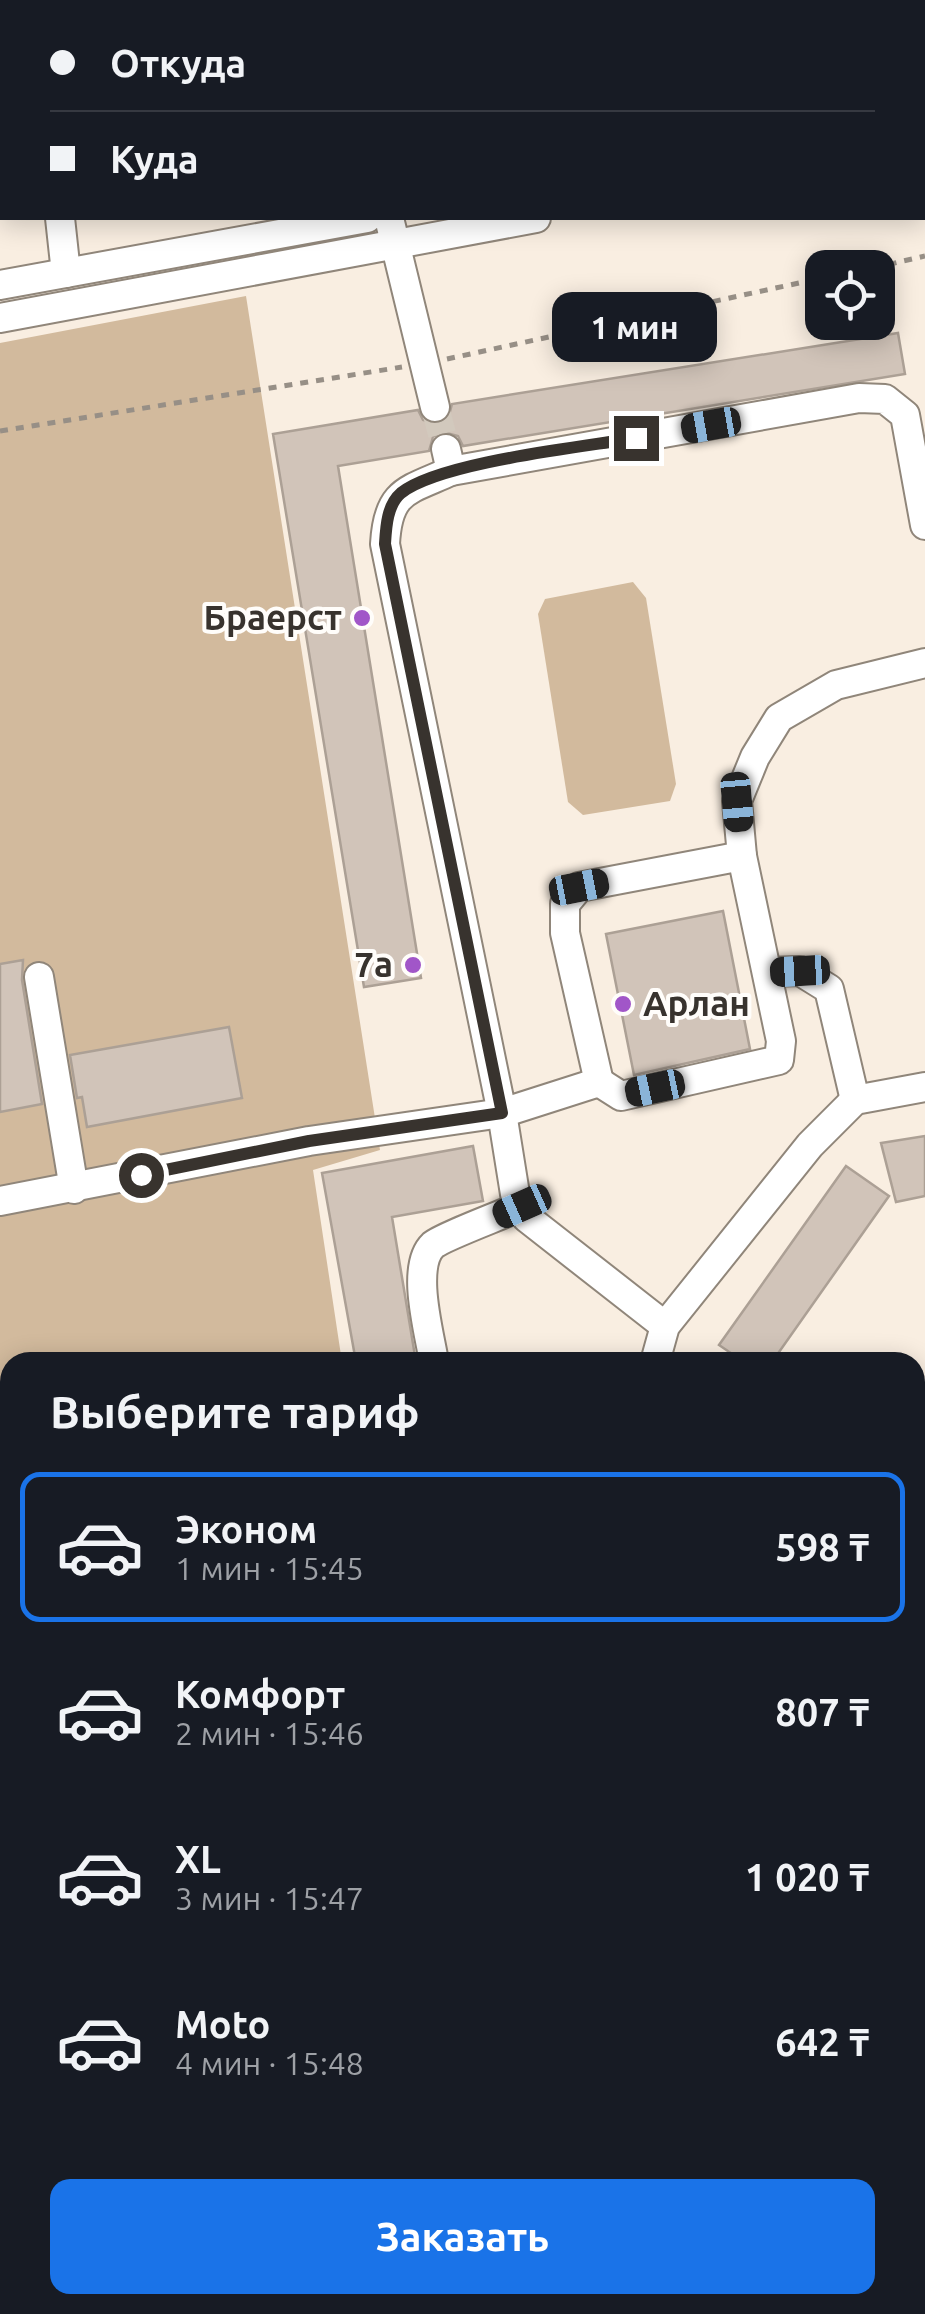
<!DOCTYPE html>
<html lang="ru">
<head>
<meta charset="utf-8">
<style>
	body { margin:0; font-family:Ubuntu,sans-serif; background:#242831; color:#f1f3f6; height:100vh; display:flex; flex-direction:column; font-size:38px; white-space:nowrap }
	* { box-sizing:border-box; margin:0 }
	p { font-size:32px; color:#9ea1a6 }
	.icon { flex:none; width:55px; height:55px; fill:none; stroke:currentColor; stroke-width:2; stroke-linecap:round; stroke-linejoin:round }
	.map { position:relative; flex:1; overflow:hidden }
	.details { position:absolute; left:0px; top:1352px; width:925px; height:962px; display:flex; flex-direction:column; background:#171b24; border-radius:30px 30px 0 0; box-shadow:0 5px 25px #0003 }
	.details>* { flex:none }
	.top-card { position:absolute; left:0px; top:0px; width:925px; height:220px; box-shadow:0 5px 25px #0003; display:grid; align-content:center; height:220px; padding:0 50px; background:#171b24 }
	.fabs { position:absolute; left:805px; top:250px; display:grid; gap:20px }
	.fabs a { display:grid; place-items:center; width:90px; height:90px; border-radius:20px; background:#171b24; box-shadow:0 5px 25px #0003; font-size:50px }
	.end { position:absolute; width:45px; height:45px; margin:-22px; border:12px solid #38332e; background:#fff; box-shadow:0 0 0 5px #fff }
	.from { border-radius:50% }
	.bubble { position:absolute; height:70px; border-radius:20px; background:#171b24; box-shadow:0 5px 25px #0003; font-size:32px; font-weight:600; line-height:70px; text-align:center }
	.car { position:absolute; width:30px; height:60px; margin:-30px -15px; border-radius:12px; box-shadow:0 0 8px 2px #0007; background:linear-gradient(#222 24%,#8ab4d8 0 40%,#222 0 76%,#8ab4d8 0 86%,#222 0) }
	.top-card b { display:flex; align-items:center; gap:35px; height:95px; font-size:38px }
	.top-card b+b { border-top:2px solid #363941 }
	.top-card i { width:25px; height:25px; background:#f1f3f6 }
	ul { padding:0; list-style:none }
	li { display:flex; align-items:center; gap:30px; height:150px; margin:0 20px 15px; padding:0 30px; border:5px solid transparent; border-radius:20px }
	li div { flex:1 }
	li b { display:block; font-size:38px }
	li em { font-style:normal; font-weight:600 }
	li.current { border-color:#1a73e8 }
	li>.icon { width:90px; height:90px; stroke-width:1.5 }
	h2 { padding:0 50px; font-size:45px; line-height:120px }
	.cta { display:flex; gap:20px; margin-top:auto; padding:20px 50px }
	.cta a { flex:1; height:115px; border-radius:20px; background:#1a73e8; color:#fff; font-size:40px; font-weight:600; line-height:115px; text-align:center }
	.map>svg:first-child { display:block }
	.green { fill:#d2ba9d }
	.building { fill:#d1c4b9; stroke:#aca095; stroke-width:2.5 }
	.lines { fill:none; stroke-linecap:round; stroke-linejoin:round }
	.minor-tunnel { stroke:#d2c9bd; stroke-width:28; stroke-dasharray:28 14; stroke-linecap:butt }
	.minor-casing { stroke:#90867a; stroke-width:32 }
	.path { stroke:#978f86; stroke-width:5; stroke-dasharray:8 8; stroke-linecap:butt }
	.minor { stroke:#fff; stroke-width:28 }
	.route { stroke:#38332e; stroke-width:12 }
	.poi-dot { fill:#a156c8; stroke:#fffdfa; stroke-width:4 }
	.labels { text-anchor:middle; stroke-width:8; stroke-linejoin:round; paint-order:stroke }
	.poi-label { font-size:35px; font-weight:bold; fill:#38332e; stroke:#fffdfa; text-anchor:end }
</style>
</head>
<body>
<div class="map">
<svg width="925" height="2314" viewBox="0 0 925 2314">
	<rect width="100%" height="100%" fill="#f9eee1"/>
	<g class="green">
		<polygon points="246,296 380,1150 313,1170 342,1362 10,1362 10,1535 0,1536 0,343"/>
		<polygon points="633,582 646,598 676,784 670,801 583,815 568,802 538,614 545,599"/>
		<polygon points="10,1785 10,1972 0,1973 0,1786"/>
	</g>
	<g class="building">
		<polygon points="898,333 905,374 463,446 458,436 443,432 433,437 429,451 338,466 421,978 364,987 273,434 418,410 423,420 438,424 448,419 452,404"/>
		<polygon points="723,911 750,1049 634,1075 606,934"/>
		<polygon points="23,960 22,980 42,1104 0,1112 0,964"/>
		<polygon points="229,1027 242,1098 87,1127 82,1097 77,1098 70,1055"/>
		<polygon points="925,1136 925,1196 896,1202 881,1143"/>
		<polygon points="473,1146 483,1201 392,1217 416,1362 356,1362 322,1173"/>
		<polygon points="846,1166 889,1196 772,1362 744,1362 719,1345"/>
	</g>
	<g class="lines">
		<polyline class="minor-tunnel" points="435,407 446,449"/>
		<g class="minor-casing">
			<g id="minor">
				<polyline points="61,0 69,0"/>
				<polyline points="270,0 271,2"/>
				<polyline points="496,0 496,2"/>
				<polyline points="330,2 342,0"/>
				<polyline points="922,115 925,114"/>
				<polyline points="922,145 925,144"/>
				<polyline points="60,218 66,273"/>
				<polyline points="389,218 435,407"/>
				<polyline points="0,285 367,218"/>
				<polyline points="0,318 536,218"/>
				<polyline points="446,449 451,471 859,398 885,399 905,415 925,525"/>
				<path d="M451,471C407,491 388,490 385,544L502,1113L515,1194L527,1218L665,1326"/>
				<polyline points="769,972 800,971 829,989 855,1100"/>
				<polyline points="39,977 74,1189"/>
				<polyline points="599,1082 565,933 565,904 579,887 742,856"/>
				<polyline points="0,1201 309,1141 502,1113 599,1082 621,1096 779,1060 781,1041 742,856 737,801 755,757 779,718 836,685 925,663"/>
				<path d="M434,1362C430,1335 410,1267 433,1245C444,1236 505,1214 521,1206"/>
				<polyline points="655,1362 665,1326 810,1145 855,1100 925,1087"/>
				<polyline points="0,2011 10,2009"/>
				<polyline points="915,2230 925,2228"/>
				<polyline points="205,2305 207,2314"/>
				<polyline points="799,2305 800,2314"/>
				<polyline points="705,2314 720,2305"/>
			</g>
		</g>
		<g class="path">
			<polyline points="873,268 925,256"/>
			<polyline points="447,359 822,278"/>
			<polyline points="0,431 402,367"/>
		</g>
		<use href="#minor" class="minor"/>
	</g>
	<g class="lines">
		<path class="route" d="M141,1175L309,1141L502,1113L385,544C386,527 387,505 401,493C440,462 583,447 636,438"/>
	</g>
	<g class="poi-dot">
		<circle cx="362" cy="618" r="10"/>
		<circle cx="413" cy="965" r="10"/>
		<circle cx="623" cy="1004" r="10"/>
	</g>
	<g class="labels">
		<g class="poi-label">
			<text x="342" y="630">Браерст</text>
			<text x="393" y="977">7а</text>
			<text x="643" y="1016" text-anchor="start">Арлан</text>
		</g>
	</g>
</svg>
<div class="fabs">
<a><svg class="icon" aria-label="locate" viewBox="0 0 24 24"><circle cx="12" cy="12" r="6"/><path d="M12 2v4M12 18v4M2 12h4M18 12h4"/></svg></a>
</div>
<i class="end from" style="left:141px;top:1175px"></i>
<i class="end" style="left:636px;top:438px"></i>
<div class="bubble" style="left:552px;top:292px;width:165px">1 мин</div>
<i class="car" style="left:711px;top:425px;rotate:260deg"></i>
<i class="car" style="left:737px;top:802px;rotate:175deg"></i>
<i class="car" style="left:579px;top:887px;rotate:79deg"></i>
<i class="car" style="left:800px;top:971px;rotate:267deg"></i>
<i class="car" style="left:655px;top:1088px;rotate:258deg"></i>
<i class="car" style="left:522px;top:1206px;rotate:246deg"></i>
<div class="top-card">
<b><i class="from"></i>Откуда</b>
<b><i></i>Куда</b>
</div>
<section class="details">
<h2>Выберите тариф</h2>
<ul>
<li class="current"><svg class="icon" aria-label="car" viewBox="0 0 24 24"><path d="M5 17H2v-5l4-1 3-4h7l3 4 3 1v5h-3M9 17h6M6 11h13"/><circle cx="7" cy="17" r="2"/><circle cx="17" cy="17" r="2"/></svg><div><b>Эконом</b><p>1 мин · 15:45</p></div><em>598 ₸</em></li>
<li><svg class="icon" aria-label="car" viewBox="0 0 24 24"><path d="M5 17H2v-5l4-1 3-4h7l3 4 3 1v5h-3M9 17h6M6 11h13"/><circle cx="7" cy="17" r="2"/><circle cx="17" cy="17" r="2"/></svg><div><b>Комфорт</b><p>2 мин · 15:46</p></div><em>807 ₸</em></li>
<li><svg class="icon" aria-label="car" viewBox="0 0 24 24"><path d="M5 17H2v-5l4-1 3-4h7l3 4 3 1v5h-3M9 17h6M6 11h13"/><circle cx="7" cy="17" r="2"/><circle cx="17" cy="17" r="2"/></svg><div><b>XL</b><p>3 мин · 15:47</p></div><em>1 020 ₸</em></li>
<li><svg class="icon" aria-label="car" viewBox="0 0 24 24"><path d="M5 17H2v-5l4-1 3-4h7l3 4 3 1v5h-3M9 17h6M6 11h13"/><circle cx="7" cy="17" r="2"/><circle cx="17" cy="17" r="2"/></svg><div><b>Moto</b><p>4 мин · 15:48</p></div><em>642 ₸</em></li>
</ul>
<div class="cta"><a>Заказать</a></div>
</section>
</div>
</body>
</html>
